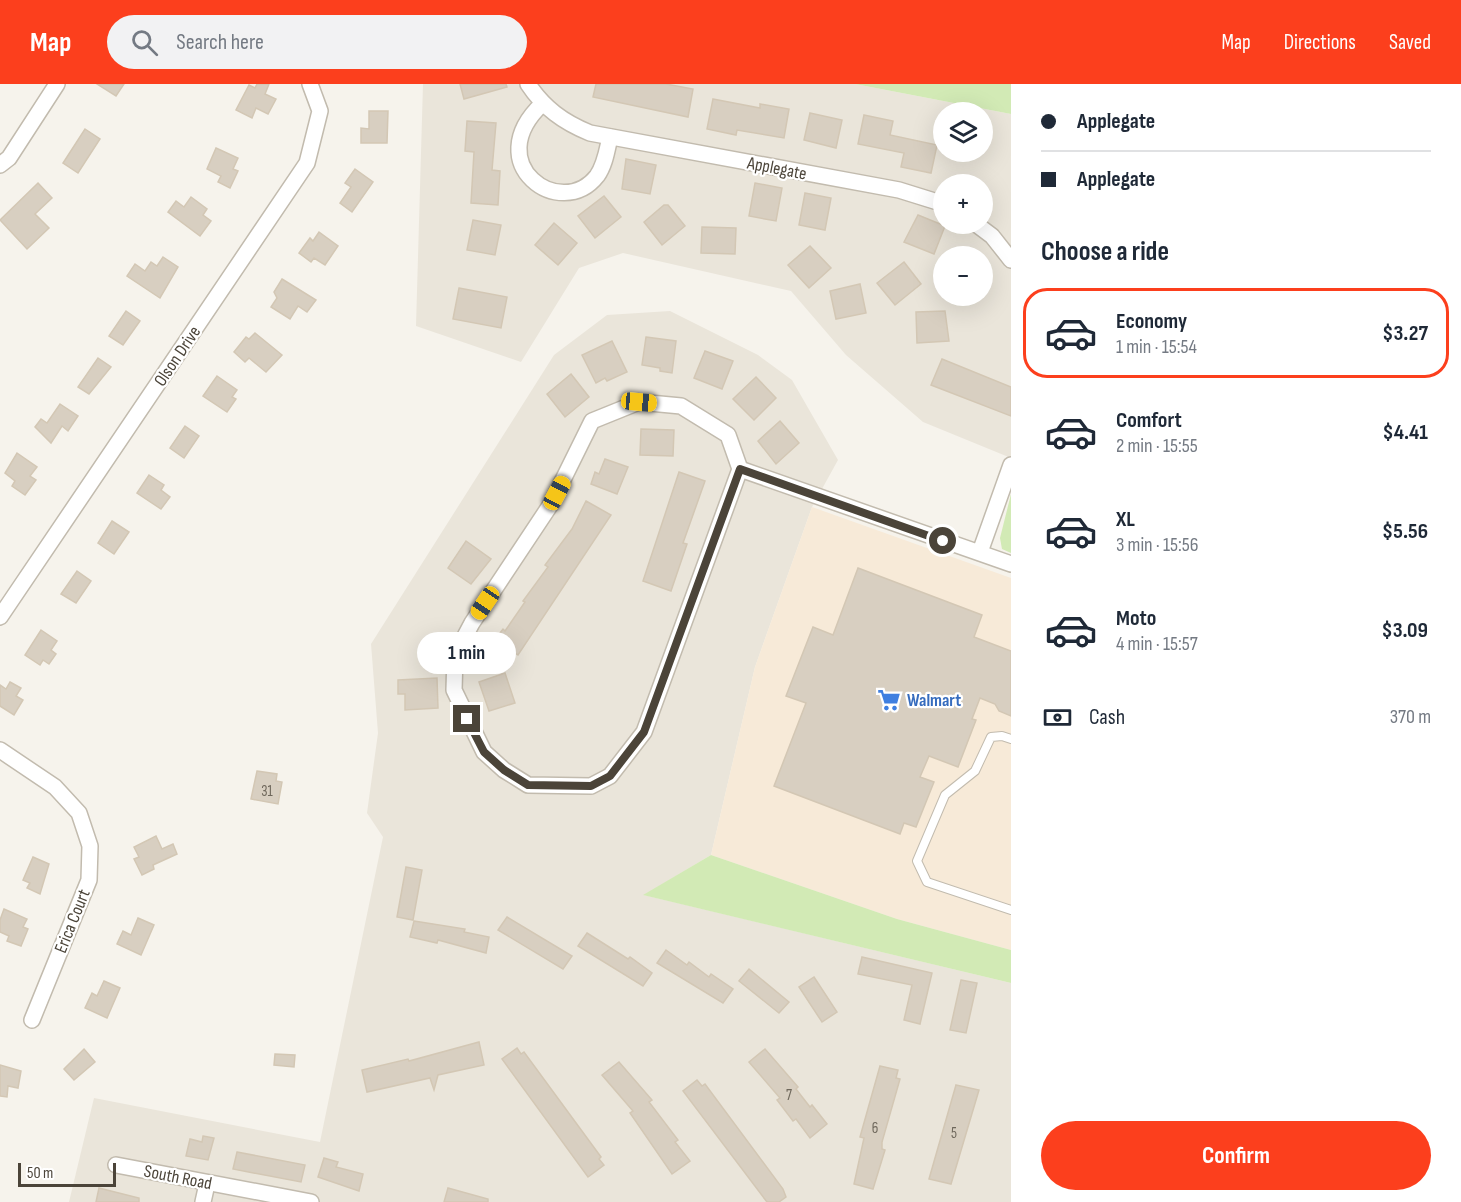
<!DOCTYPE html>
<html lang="en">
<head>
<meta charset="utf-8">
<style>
	body { margin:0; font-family:"Sofia Sans Condensed",sans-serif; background:#f2f2f3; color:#1f2937; height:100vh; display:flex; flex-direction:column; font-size:22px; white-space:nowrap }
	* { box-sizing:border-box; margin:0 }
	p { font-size:20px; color:#747a83 }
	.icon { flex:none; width:33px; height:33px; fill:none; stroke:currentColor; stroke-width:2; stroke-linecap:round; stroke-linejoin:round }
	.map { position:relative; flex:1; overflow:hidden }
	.details { display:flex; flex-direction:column; background:#fff; width:450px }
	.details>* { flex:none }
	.guide { display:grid; align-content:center; height:132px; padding:0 30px; background:#fff }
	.fabs { position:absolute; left:933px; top:18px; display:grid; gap:12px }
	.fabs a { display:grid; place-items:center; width:60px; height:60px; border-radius:50%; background:#fff; box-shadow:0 6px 24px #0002; font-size:30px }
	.scale { position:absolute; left:18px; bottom:15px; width:98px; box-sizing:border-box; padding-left:6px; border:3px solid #4b4439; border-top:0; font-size:16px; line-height:21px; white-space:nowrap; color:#4b4439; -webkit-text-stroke:4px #fff; paint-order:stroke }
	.end { position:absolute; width:27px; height:27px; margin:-14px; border:8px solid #4b4439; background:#fff; box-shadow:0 0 0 3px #fff }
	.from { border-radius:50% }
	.bubble { position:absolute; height:42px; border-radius:21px; background:#fff; box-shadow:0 6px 24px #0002; font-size:20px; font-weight:700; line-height:42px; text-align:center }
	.car { position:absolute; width:18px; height:36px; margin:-18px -9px; border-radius:8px; box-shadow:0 0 4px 2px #0007; background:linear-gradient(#f5c518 24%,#345 0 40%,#f5c518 0 76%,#345 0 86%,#f5c518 0) }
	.guide b { display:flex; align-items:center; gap:21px; height:57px; font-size:22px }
	.guide b+b { border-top:2px solid #e0e1e3 }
	.guide i { width:15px; height:15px; background:#1f2937 }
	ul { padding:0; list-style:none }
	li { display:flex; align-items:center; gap:18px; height:90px; margin:0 12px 9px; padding:0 18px; border:3px solid transparent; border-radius:24px }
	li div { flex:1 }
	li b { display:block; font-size:22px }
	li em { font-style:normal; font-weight:700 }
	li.selected { border-color:#fc3f1d }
	li>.icon { width:54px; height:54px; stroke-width:1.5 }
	h2 { padding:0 30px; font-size:27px; line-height:72px }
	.pay { display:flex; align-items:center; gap:15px; height:66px; padding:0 30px; font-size:22px }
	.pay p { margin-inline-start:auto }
	.action { display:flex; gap:12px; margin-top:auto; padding:12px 30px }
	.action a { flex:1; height:69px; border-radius:36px; background:#fc3f1d; color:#fff; font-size:24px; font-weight:700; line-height:69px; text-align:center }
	header { display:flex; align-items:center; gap:36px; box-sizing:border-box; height:84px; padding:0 30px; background:#fc3f1d; color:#fff }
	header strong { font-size:28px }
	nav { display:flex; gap:33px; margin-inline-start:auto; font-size:21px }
	.search { width:420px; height:54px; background:#f2f2f3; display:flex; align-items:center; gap:15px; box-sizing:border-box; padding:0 21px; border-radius:33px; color:#747a83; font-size:22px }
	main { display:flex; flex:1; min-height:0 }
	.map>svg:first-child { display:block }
	.residential { fill:#eae5da; fill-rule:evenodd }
	.commercial { fill:#f7ead8 }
	.green { fill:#d2eab5 }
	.building { fill:#d8cfc1; stroke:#d3c7b4; stroke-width:1.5 }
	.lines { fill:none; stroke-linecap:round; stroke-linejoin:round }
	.lane-casing { stroke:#c2bbae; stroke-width:10 }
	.street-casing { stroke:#c2bbae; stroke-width:18 }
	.lane { stroke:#fff; stroke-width:8 }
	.street { stroke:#fff; stroke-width:15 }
	.route { stroke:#4b4439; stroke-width:8 }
	.labels { text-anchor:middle; stroke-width:4.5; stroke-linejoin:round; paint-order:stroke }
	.number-label { font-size:15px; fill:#6e675b }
	.street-label { font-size:18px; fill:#4b4439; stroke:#fff }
	.shop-label { font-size:18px; font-weight:bold; fill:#366cbe; stroke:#fff; text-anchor:start }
</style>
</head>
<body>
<header>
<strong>Map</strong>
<div class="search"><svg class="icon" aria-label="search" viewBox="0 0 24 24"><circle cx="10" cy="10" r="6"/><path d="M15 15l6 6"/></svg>Search here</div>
<nav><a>Map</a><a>Directions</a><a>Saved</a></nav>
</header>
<main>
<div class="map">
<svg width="1011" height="1118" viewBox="0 0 1011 1118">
	<rect width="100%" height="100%" fill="#f6f3ec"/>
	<g class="residential">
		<path d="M423,0H855L1011,30V374L923,338L846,271L791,207L623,169L579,184L521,278L416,242ZM944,28H982V68H944ZM944,100H982V140H944ZM944,172H982V212H944Z"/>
		<polygon points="670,227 758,271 792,296 838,376 812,423 755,583 711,771 644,811 1011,899 1011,1118 69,1118 94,1014 320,1058 383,753 367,729 378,649 371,560 554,271 607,231"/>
	</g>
	<polygon class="commercial" points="812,423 1011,494 1011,866 897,835 711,771 755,583"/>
	<g class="green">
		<polygon points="855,0 1011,0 1011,30"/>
		<polygon points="1011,410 1011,469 1002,465 1000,454"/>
		<polygon points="711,771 897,835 1011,866 1011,899 643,811"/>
	</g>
	<g class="building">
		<polygon points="97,0 124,0 116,12"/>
		<polygon points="257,0 269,0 265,10 276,15 268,30 256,24 252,34 236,26 249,1 255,4"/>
		<polygon points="460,0 506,0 507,3 464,15"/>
		<polygon points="596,0 666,0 693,5 688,33 593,13"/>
		<polygon points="713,15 760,24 760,20 789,25 784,54 737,46 736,51 707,45"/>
		<polygon points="369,27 388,27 387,59 361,59 361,44 369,45"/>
		<polygon points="810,29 842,36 836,64 804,56"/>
		<polygon points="864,31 893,37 890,51 937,61 931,89 901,83 904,69 858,60"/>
		<polygon points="467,37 496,39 492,86 500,87 498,121 471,119 474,68 465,67"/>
		<polygon points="85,45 100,55 78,89 63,79"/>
		<polygon points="216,64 238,74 233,85 238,87 230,104 218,98 221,92 207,85"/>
		<polygon points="626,75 656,81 650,110 622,105"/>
		<polygon points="355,85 373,98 352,128 340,119 351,103 345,99"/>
		<polygon points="38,99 52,114 35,130 49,144 27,165 0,136"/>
		<polygon points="755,99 782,104 776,137 749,132"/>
		<polygon points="805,109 831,114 825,146 799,141"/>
		<polygon points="604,112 621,133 595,154 578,132"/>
		<polygon points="191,113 207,125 203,131 211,137 200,152 168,128 176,117 184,123"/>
		<polygon points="664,121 668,121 685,142 662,161 644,138"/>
		<polygon points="918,131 945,142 934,170 904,158"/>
		<polygon points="473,136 501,141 495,171 467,166"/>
		<polygon points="554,139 577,159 558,181 535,161"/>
		<polygon points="702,143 736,144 735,170 701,169"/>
		<polygon points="319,148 338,162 325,181 314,174 311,178 299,169 310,154 313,157"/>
		<polygon points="810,162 831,184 809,204 788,181"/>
		<polygon points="163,173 178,183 160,214 127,192 135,180 145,187 151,178 157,182"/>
		<polygon points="904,178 921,200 895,221 877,199"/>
		<polygon points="282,195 316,216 307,228 298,222 290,235 271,223 277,214 274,208"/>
		<polygon points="860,200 866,229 836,235 830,207"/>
		<polygon points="459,204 507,213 501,244 453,235"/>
		<polygon points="126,227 140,237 123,261 109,252"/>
		<polygon points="945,227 949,257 917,259 916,228"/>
		<polygon points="255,249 282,271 266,288 249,274 245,278 234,268 246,253 249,255"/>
		<polygon points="646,253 676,257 672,289 660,287 660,284 642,281"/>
		<polygon points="612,257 627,288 607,297 605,294 596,299 582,271"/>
		<polygon points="705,267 733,277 722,305 694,294"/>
		<polygon points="98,274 111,283 89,310 78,303"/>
		<polygon points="942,275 1011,303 1011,332 931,301"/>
		<polygon points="571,290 589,313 565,333 547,310"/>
		<polygon points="217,292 237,306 232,313 236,315 227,328 203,312"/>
		<polygon points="756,293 776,314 754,336 733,315"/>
		<polygon points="60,320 78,332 68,347 62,342 51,359 35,343 41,335 47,339"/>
		<polygon points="780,337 799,359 776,380 758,357"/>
		<polygon points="185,342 199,352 184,374 170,364"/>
		<polygon points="641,345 674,346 673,372 640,371"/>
		<polygon points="17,369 37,383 30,392 36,396 25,411 12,402 15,397 5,389"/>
		<polygon points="605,375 628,383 617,410 591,400 595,388 599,390"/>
		<polygon points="679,388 705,397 683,459 687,460 671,507 643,497"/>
		<polygon points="149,391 164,401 161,406 170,413 161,425 137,409"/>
		<polygon points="586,417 611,431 518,571 495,555 503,545 505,547 525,518 523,517 548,483 545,481 572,445"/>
		<polygon points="112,437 129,448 114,470 98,459"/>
		<polygon points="466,457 491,475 471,500 448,484"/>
		<polygon points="858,484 982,531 974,553 1011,567 1011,632 999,627 995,620 980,614 972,635 976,636 958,683 929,672 920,693 934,698 916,743 904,739 900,750 774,702 806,619 786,612 813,543 833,551"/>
		<polygon points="77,487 91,497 76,519 61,510"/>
		<polygon points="41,546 57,557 51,566 56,570 49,580 43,576 40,581 25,571"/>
		<polygon points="505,589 515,619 489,627 479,598"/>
		<polygon points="437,594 438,624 405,626 405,610 398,610 398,596"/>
		<polygon points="10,598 21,604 16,612 23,616 14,631 0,622 0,601 6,605"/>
		<polygon points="257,687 277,690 276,697 282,698 278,720 251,715"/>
		<polygon points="156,752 162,765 173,760 177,770 153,781 154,785 142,791 134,775 139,773 134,763"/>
		<polygon points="33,773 49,780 40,810 27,804 30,799 23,796"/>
		<polygon points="406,783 422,786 413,836 397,833"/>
		<polygon points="4,825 27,835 23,843 28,845 21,862 7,857 9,852 0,848 0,836"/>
		<polygon points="507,833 572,872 563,885 498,846"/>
		<polygon points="138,834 154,841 141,871 117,860 123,847 131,851"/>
		<polygon points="414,837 465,845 464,848 489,853 486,869 438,856 437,859 410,853"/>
		<polygon points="587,849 628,875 630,873 652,889 643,902 578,862"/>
		<polygon points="666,866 687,881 689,878 709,893 711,890 733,905 723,919 657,879"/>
		<polygon points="862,873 932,889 920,940 904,936 912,901 858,890"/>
		<polygon points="749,885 789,918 779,929 739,897"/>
		<polygon points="814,893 837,928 822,938 799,903"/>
		<polygon points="961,896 977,899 966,949 950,946"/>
		<polygon points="104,897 120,904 107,934 85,924 92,909 97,912"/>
		<polygon points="479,958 484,981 438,991 434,1006 430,994 367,1008 362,986 408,975 409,977"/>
		<polygon points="517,964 521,970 524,968 601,1073 599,1075 604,1081 588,1093 502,975"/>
		<polygon points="84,965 95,978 74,996 64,985"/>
		<polygon points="765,965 798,1003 796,1005 810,1023 812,1021 827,1040 810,1054 796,1035 793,1037 777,1016 780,1014 749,978"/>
		<polygon points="275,970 295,971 294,983 274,981"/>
		<polygon points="619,978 652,1016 649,1018 678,1056 675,1058 690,1077 672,1090 630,1029 633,1027 602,991"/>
		<polygon points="0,981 21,987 18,1004 8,1002 7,1013 0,1012"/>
		<polygon points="880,982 898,986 896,994 900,995 882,1058 882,1065 885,1066 873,1105 854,1100 864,1054 860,1053"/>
		<polygon points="697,996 702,1002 705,1000 783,1105 786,1113 779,1118 767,1118 683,1007"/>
		<polygon points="956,1001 979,1006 951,1100 929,1095"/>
		<polygon points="203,1052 214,1054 208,1076 186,1072 190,1055 202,1058"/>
		<polygon points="237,1068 305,1081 301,1098 233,1085"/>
		<polygon points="324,1074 338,1078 336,1083 363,1090 359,1107 318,1093"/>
		<polygon points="99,1104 139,1114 139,1118 96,1118"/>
		<polygon points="448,1104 488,1115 488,1118 444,1118"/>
	</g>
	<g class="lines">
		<g class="lane-casing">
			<polyline id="lane" points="1011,655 1002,652 991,653 975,687 945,711 917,777 927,798 1011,826"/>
		</g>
		<g class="street-casing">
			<g id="street">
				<path d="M528,0C544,24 563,38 590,49L899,106L944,120"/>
				<path d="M542,20C479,80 561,138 597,92C605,81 607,66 610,53"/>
				<polyline points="0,81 9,74 57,0"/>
				<polyline points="976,140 992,152 1011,176"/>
				<polygon points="639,318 681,322 728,351 740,385 644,648 610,692 591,702 528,701 504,686 484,668 454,606 455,571 472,539 551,420 592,337"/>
				<polyline points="740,385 1011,480"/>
				<polyline points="980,468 1011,381"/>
				<polyline points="0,533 307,79 320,27 310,0"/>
				<polyline points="0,666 55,703 79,729 90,762 89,796 32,936"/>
				<polyline points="116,1081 311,1118"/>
				<polyline points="203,1118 207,1100"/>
			</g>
		</g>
		<use href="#lane" class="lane"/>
		<use href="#street" class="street"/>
	</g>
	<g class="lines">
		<polyline class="route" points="467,635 484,668 504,686 528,701 591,702 610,692 644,648 740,385 943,457"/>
	</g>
	<defs>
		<g id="supermarket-bare" transform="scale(1.8)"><path d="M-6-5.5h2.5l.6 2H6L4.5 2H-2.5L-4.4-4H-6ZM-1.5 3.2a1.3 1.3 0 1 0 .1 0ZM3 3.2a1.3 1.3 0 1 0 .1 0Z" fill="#3f7fe0" stroke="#fff" stroke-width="2.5" paint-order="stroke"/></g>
	</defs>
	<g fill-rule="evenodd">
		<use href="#supermarket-bare" x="889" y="616"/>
	</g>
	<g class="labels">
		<g class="number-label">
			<text x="267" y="712">31</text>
			<text x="789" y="1016">7</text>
			<text x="875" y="1049">6</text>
			<text x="954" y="1054">5</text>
		</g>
		<g class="street-label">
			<text transform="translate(777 84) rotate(11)" y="6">Applegate</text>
			<text transform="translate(177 272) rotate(-56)" y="6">Olson Drive</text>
			<text transform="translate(72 837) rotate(-68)" y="6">Erica Court</text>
			<text transform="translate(178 1093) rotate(11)" y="6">South Road</text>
		</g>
		<g class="shop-label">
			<text x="907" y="622">Walmart</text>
		</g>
	</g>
</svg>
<div class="fabs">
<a><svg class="icon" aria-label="layers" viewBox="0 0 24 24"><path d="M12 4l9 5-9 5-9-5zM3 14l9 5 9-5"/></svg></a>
<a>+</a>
<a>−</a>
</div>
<div class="scale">50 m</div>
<i class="end from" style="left:943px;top:457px"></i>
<i class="end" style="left:467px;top:635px"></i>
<div class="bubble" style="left:417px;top:548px;width:99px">1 min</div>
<i class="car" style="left:639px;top:318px;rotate:95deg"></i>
<i class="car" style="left:557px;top:409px;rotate:28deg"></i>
<i class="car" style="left:485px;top:519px;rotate:214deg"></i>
</div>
<section class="details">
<div class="guide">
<b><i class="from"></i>Applegate</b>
<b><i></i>Applegate</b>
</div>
<h2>Choose a ride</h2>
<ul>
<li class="selected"><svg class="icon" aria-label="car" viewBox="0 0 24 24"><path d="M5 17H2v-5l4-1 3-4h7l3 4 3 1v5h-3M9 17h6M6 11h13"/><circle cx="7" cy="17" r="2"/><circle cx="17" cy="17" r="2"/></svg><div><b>Economy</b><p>1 min · 15:54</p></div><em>$3.27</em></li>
<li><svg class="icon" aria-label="car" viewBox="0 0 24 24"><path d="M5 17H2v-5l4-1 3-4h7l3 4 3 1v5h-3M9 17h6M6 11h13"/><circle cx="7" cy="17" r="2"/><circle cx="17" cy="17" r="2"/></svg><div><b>Comfort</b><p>2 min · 15:55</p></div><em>$4.41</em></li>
<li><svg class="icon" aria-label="car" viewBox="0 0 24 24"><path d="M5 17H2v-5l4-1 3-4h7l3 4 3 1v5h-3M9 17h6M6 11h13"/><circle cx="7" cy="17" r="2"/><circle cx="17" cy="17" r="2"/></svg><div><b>XL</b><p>3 min · 15:56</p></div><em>$5.56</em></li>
<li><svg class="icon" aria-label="car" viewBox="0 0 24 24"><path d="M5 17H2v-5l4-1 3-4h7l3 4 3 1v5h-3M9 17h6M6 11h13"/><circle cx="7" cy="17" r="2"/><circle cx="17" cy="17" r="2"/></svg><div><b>Moto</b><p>4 min · 15:57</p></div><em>$3.09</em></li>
</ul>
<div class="pay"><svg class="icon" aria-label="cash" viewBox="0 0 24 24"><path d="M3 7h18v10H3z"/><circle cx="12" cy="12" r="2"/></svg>Cash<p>370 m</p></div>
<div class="action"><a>Confirm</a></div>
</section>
</main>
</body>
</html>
